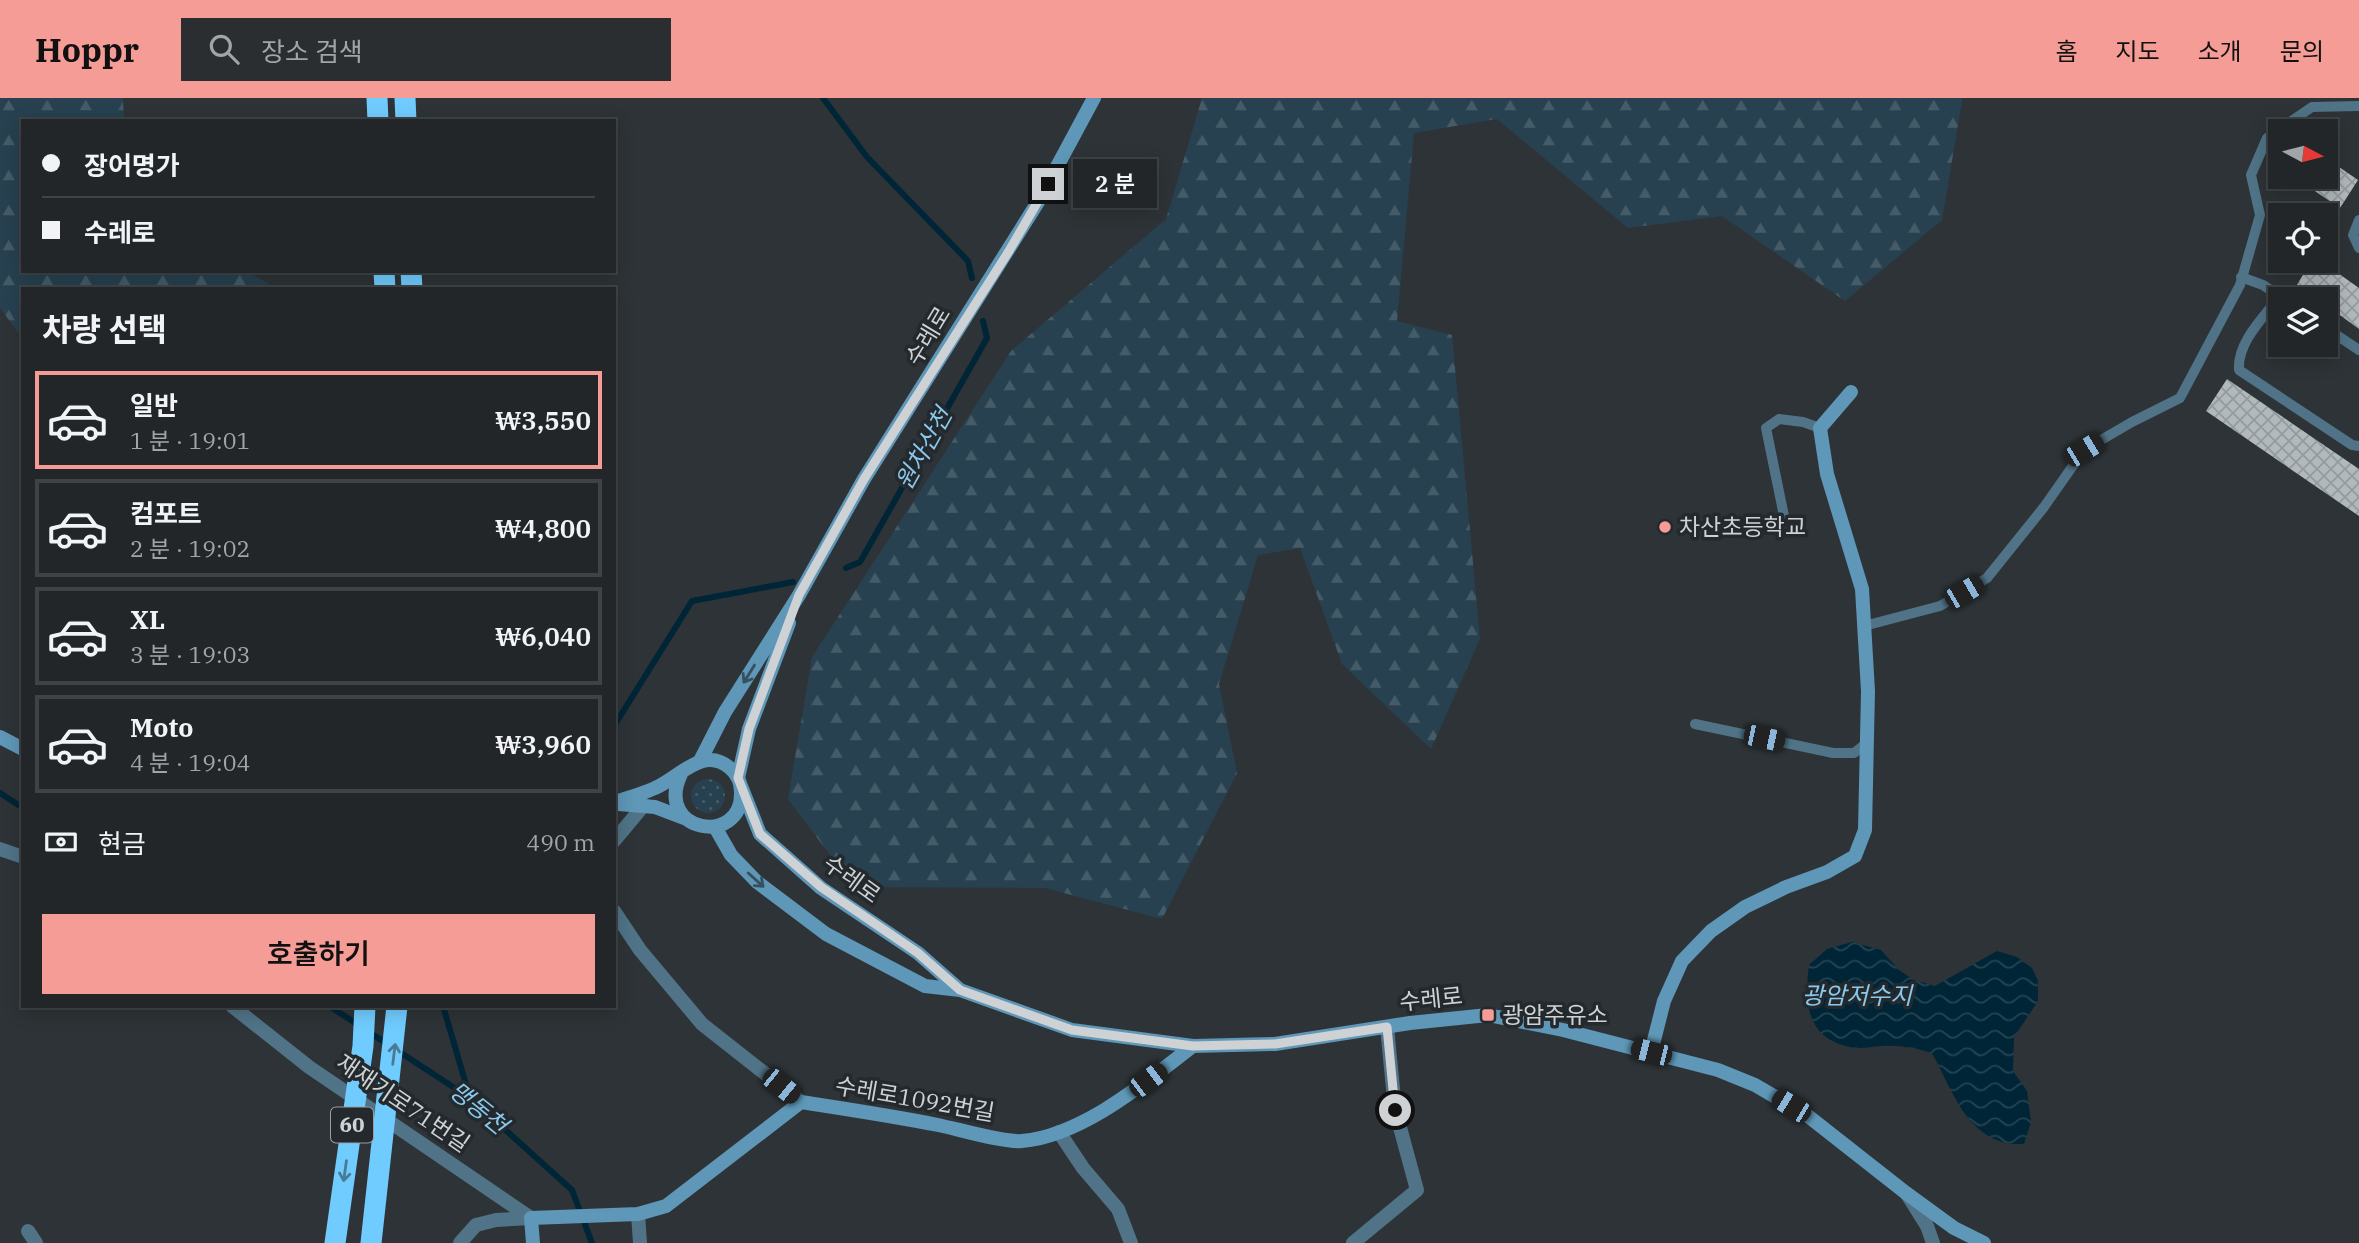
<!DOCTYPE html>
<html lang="ko">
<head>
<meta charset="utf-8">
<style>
	body { margin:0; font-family:"IBM Plex Serif","Noto Sans KR",serif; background:#2a2e30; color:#f1f3f6; height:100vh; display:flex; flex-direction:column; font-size:26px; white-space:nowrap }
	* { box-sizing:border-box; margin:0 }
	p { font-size:23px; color:#a2a5a8 }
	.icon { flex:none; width:38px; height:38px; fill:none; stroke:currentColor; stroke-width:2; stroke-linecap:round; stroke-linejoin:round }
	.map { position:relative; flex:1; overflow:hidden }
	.drawer { position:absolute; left:21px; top:189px; width:595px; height:721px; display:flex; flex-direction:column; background:#222628; border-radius:0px; box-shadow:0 4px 18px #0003,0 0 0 2px #3f4345 }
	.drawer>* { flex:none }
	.top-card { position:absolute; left:21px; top:21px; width:595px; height:154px; border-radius:0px; box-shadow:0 4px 18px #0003,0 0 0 2px #3f4345; display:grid; align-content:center; height:154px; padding:0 21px; background:#222628 }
	.needle { width:46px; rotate:97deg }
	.controls { position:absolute; left:2268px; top:21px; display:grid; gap:14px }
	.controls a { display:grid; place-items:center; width:70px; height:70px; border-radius:0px; background:#222628; box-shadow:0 4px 18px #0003,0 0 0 2px #3f4345; font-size:35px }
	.end { position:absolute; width:32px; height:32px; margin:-16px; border:9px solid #cfd2d5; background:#111; box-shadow:0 0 0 4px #111 }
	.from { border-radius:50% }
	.bubble { position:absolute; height:49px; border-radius:0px; background:#222628; box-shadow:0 4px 18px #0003,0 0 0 2px #3f4345; font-size:23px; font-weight:600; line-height:49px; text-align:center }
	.car { position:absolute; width:21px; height:42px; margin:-21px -10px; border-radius:9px; box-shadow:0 0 5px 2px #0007; background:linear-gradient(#222 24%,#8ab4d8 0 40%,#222 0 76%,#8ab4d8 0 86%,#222 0) }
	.top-card b { display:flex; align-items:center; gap:24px; height:66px; font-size:26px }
	.top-card b+b { border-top:2px solid #3f4345 }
	.top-card i { width:18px; height:18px; background:#f1f3f6 }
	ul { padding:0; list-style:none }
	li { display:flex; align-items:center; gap:21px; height:98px; margin:0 14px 10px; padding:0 7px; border:4px solid #3f4345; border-radius:0px }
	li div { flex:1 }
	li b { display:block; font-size:26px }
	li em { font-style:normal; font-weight:600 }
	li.selected { border-color:#f59c96 }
	li>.icon { width:63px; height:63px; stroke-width:1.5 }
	h2 { padding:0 21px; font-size:32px; line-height:84px }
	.pay { display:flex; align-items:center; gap:18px; height:77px; padding:0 21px; font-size:26px }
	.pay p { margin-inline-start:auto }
	.cta { display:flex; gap:14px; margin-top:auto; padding:14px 21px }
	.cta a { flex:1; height:80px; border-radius:0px; background:#f59c96; color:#111; font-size:28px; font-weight:600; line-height:80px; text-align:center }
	header { display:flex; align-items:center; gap:42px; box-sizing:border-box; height:98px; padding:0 35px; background:#f59c96; color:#111 }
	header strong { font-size:33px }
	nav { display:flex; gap:38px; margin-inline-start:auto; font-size:24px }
	.search { width:490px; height:63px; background:#2a2e30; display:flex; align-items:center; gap:18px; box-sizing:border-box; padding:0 24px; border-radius:0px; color:#a2a5a8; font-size:26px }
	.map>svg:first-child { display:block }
	.grass { fill:url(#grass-dots) }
	.forest { fill:url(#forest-firs) }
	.water { fill:url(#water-waves) }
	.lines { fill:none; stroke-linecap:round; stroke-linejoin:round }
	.stream { stroke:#002536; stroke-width:6 }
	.building { fill:url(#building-cross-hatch) }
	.lane { stroke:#507387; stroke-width:10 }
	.street { stroke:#507387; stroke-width:14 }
	.secondary { stroke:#5e97b7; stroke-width:14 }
	.highway { stroke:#70ccfe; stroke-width:21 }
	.highway-bridge { stroke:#70ccfe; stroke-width:21 }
	.oneway { stroke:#38505d }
	.oneway2 { stroke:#4a7a95 }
	.route { stroke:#cfd2d5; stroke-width:9 }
	.poi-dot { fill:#f59c96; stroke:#23292c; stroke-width:2.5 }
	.labels { text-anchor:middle; stroke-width:7; stroke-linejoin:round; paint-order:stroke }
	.shield { fill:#23292c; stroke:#9b9fa2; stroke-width:2 }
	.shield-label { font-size:21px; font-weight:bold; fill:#cfd2d5 }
	.street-label { font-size:23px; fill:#cfd2d5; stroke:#23292c }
	.poi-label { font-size:23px; fill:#cfd2d5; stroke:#23292c; text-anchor:start }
	.water-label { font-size:24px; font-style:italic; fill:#89c9ed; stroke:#23292c }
</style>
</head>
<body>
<header>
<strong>Hoppr</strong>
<div class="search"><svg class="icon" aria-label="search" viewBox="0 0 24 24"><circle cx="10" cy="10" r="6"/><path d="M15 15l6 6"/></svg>장소 검색</div>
<nav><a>홈</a><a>지도</a><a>소개</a><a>문의</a></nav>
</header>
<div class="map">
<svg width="2359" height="1145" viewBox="0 0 2359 1145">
	<defs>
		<pattern id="grass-dots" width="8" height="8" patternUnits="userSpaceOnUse" patternTransform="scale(1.75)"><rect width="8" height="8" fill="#274150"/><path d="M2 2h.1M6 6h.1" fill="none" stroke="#455c68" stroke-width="1.8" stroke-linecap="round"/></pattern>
		<pattern id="forest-firs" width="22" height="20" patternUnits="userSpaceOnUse" patternTransform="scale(1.75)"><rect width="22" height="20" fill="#274150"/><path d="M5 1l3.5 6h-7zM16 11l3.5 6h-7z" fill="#455c68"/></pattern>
		<pattern id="water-waves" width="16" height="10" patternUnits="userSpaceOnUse" patternTransform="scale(1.75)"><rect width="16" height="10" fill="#002536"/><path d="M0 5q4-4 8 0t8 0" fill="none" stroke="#244452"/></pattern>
		<pattern id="building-cross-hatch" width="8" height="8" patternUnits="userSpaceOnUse" patternTransform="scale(1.75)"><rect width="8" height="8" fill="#b1b9bd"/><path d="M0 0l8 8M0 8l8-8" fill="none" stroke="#949a9e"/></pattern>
	</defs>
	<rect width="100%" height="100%" fill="#2d3336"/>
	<circle class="grass" cx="708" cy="698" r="17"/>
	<g class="forest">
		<polygon points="0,0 123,0 124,23 23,23 23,173 245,173 268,185 268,191 23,191 23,241 0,210"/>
		<polygon points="1202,0 1962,0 1962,3 1942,122 1845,203 1722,118 1628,130 1497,21 1414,35 1397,223 1452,237 1480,541 1431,651 1342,566 1300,450 1258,457 1219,586 1237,675 1162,821 1045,790 854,789 788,701 812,559 1011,253 1166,121"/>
	</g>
	<path class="water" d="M1852,844L1881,852L1899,872L1914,882L1935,888L1997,853L2017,859L2032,870L2038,883V903L2014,939L2013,973L2027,993L2031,1024L2024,1046C2017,1046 2008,1047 2002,1044C1963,1032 1950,987 1932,955C1915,950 1901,947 1883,948C1873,948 1860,952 1850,949C1806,940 1804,904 1809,867L1827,851Z"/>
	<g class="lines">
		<g class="stream">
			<polyline points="823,0 867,59 968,163 972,180"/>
			<polyline points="846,470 860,464 987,240 983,223"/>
			<polyline points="614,628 692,503 793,484"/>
			<polyline points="0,695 23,710"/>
			<polyline points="329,908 360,928"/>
			<polyline points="443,908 470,1000"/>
			<polyline points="369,934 470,1000 572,1092 592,1145"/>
		</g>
	</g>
	<g class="building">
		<polygon points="2326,60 2358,82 2340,110 2294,79 2326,79"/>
		<polygon points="2311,163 2321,163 2359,190 2359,231 2326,207 2326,201 2317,201 2297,187"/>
		<polygon points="2227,281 2359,371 2359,418 2206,313"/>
	</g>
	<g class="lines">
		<g class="lane">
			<polyline points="2359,122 2353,137 2359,150"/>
			<polyline points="2241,179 2263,187 2284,201"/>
			<path d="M2280,198C2264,219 2237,244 2239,272L2352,347L2359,348"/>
			<polyline points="2326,230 2359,252"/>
			<polyline points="1784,418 1766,330 1779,321 1803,324 1820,330"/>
			<polyline points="1864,528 1940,508 1987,480 2044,409 2084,352 2132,324 2180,300 2240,187 2260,117 2251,77 2267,40 2312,9 2359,8"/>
			<polyline points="1695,626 1833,655 1854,655 1867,645"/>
		</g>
		<g class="street">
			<polyline points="614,743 644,707"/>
			<polyline points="0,751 23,759"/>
			<polyline points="614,813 640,852 702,926 801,1004"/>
			<polyline points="232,908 309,969 531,1120"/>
			<polyline points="1059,1034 1083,1070 1118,1111 1131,1145"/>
			<polyline points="1907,1096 1927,1128 1933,1145"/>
			<polyline points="638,1116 640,1145"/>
			<polyline points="28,1133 36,1145"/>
			<polyline points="460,1145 476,1127 496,1122 531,1120"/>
			<polyline points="1353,1145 1417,1092 1395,1011 1387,929"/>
		</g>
		<g class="secondary">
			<polyline points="0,639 23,651"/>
			<polyline points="700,663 725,614 799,497 864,381 1038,104 1094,0"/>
			<polyline points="738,680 749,631 789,525"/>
			<polyline points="741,688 760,736 821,790 918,855 960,892"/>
			<path d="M614,704C628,700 642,696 655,690C679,680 703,647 730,670C737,676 741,685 741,694C743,749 653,735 681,676"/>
			<polyline points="619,706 655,709 684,720"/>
			<polyline points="715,729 731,757 757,784 826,836 925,888 960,892 1072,932 1193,948 1275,946 1410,925 1488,917 1563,932 1718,972 1755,987 1808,1018 1906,1095 1954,1130 1984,1145"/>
			<polyline points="1651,954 1664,903 1682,863 1711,833 1745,809 1786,789 1827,774 1855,758 1865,732 1868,593 1862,491 1827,376 1820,330 1851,294"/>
			<path d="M533,1145L531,1120L638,1116L666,1108L801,1004C846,1011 893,1018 938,1027C958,1031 1005,1045 1022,1043C1082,1038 1147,983 1193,948"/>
		</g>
		<g class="highway">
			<polyline points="377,0 378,23"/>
			<polyline points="405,0 406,23"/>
			<polyline points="384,173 385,191"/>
			<polyline points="411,173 412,191"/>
		</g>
		<g class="highway-bridge">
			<polyline points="335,1145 363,948 365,908"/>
			<polyline points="371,1145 397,908"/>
		</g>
	</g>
	<defs><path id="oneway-shaft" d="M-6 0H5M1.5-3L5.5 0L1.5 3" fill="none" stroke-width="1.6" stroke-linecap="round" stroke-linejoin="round" transform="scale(1.75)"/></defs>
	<g class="oneway">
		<use href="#oneway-shaft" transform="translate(749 576) rotate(122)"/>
		<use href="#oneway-shaft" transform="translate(756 782) rotate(42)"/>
	</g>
	<g class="oneway2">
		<use href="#oneway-shaft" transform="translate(394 956) rotate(-83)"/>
		<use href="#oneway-shaft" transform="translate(345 1073) rotate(98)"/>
	</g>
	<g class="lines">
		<polyline class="route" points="1048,86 1009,153 864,381 799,497 749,631 738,680 760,736 821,789 918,855 960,892 1072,932 1193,948 1275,946 1387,929 1395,1012"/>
	</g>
	<g class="poi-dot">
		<circle cx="1665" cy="429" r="7"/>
		<rect x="1481" y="910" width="14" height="14" rx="3.5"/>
	</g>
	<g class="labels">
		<rect class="shield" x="331" y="1009.5" width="42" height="35" rx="5"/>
		<g class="shield-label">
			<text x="352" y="1034">60</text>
		</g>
		<g class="street-label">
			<text transform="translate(928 238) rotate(-59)" y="8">수레로</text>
			<text transform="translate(852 781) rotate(36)" y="8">수레로</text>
			<text transform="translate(1431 901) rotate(-6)" y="8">수레로</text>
			<text transform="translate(915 1001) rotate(10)" y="8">수레로1092번길</text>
			<text transform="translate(403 1005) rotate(34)" y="8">재재기로71번길</text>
		</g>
		<g class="poi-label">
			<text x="1679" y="437">차산초등학교</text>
			<text x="1502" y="925">광암주유소</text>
		</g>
		<g class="water-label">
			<text transform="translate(924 351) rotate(-61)" y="8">원차산천</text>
			<text x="1857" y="906">광암저수지</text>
			<text transform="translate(478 1010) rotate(39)" y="8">맹동천</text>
		</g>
	</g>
</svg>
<div class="controls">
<a><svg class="needle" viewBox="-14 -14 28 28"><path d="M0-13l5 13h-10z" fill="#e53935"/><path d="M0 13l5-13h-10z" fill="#a2a5a8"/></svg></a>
<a><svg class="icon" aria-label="locate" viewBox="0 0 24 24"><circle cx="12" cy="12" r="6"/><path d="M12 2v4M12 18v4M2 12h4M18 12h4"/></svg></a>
<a><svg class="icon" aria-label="layers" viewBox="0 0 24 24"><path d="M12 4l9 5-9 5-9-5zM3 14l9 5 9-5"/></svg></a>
</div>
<i class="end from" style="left:1395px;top:1012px"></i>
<i class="end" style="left:1048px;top:86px"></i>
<div class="bubble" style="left:1073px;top:61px;width:84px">2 분</div>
<i class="car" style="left:2084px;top:352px;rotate:59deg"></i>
<i class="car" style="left:1964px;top:494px;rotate:60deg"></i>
<i class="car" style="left:1764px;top:640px;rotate:102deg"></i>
<i class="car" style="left:1651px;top:954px;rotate:284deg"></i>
<i class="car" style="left:1148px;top:982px;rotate:53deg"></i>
<i class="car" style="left:781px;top:988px;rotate:129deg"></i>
<i class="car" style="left:1791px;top:1008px;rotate:301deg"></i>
<div class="top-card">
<b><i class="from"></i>장어명가</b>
<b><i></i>수레로</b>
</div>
<section class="drawer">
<h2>차량 선택</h2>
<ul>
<li class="selected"><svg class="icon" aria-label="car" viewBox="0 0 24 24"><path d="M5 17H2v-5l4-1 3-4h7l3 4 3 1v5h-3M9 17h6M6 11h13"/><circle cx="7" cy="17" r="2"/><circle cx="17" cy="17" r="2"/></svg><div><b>일반</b><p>1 분 · 19:01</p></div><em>₩3,550</em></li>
<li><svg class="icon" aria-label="car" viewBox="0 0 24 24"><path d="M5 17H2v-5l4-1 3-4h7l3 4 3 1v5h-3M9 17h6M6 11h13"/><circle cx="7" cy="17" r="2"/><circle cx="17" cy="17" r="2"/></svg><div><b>컴포트</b><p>2 분 · 19:02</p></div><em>₩4,800</em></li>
<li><svg class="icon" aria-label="car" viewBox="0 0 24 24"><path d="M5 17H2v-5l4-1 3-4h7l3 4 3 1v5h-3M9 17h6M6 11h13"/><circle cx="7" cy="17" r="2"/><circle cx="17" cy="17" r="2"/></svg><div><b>XL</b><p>3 분 · 19:03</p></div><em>₩6,040</em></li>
<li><svg class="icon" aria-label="car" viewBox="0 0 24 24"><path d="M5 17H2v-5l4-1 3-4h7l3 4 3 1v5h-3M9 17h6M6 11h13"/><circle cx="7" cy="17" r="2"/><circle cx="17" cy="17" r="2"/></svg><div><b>Moto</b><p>4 분 · 19:04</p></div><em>₩3,960</em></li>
</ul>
<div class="pay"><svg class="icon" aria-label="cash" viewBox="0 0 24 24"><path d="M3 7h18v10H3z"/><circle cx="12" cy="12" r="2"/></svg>현금<p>490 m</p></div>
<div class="cta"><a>호출하기</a></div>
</section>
</div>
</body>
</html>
